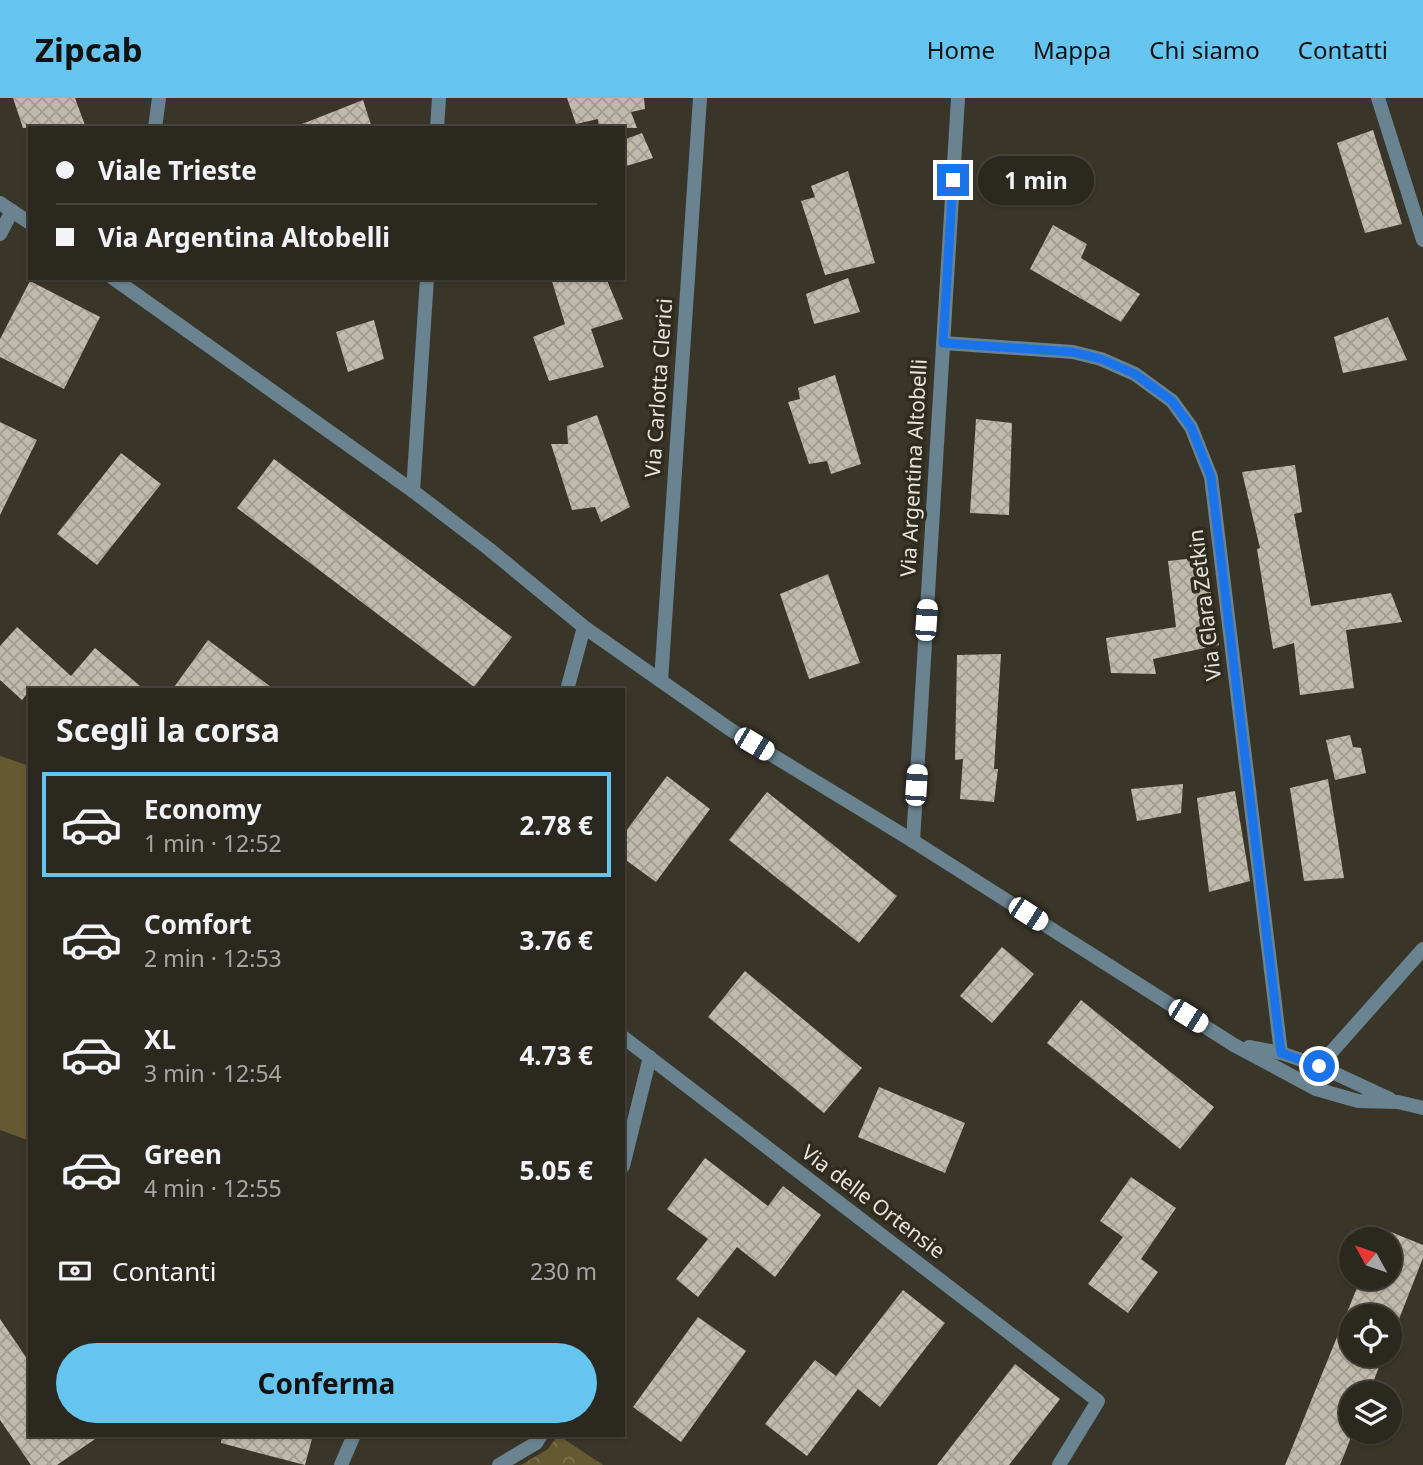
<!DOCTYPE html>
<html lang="it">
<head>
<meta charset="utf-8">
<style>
	body { margin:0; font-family:"Noto Sans",sans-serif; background:#333028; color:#f1f3f6; height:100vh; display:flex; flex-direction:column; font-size:26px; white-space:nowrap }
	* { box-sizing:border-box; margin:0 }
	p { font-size:23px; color:#a6a6a4 }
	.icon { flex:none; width:38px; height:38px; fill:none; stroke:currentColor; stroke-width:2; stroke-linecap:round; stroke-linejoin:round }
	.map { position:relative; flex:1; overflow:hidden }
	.sheet { position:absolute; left:28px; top:590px; width:597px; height:749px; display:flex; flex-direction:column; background:#2b281f; border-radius:0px; box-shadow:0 2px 5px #0004,0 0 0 2px #47443d }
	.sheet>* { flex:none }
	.top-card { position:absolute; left:28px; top:28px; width:597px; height:154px; border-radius:0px; box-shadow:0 2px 5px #0004,0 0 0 2px #47443d; display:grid; align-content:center; height:154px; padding:0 28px; background:#2b281f }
	.needle { width:46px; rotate:310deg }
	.tools { position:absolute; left:1339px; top:1129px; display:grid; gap:14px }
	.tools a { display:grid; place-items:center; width:63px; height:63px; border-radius:50%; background:#2b281f; box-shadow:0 2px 5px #0004,0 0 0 2px #47443d; font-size:35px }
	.end { position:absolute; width:32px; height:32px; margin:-16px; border:9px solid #1a73e8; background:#fff; box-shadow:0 0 0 4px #fff }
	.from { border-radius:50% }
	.bubble { position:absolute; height:49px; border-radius:24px; background:#2b281f; box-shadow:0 2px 5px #0004,0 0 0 2px #47443d; font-size:23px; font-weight:700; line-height:49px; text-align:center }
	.car { position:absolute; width:21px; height:42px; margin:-21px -10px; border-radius:9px; box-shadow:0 0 5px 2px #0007; background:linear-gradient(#fff 24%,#345 0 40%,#fff 0 76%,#345 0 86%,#fff 0) }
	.top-card b { display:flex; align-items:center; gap:24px; height:66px; font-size:26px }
	.top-card b+b { border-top:2px solid #47443d }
	.top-card i { width:18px; height:18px; background:#f1f3f6 }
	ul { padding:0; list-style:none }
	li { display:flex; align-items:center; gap:21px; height:105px; margin:0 14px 10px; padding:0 14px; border:4px solid transparent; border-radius:0px }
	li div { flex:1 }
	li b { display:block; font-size:26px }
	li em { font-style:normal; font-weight:700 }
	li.on { border-color:#65c5ee }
	li>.icon { width:63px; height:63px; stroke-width:1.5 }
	h2 { padding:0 28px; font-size:32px; line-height:84px }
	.pay { display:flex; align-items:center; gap:18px; height:77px; padding:0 28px; font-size:26px }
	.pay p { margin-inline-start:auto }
	.cta { display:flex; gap:14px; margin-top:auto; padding:14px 28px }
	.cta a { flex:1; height:80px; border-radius:42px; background:#65c5ee; color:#111; font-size:28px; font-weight:700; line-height:80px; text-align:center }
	header { display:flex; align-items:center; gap:42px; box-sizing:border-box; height:98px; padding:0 35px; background:#65c5ee; color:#111 }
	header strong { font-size:33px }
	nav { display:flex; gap:38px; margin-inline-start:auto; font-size:24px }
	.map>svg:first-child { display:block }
	.grass { fill:#665932 }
	.forest { fill:url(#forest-crowns) }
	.building { fill:url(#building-cross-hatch) }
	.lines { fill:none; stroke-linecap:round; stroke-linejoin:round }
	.minor { stroke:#698390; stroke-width:14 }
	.tertiary { stroke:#698390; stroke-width:14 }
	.route { stroke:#1a73e8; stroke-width:9 }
	.labels { text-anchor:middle; stroke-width:7; stroke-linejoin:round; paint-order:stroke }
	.street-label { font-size:21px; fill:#e6e3db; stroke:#2f2b1f }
</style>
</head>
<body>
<header>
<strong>Zipcab</strong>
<nav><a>Home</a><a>Mappa</a><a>Chi siamo</a><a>Contatti</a></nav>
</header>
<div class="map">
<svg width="1423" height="1367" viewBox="0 0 1423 1367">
	<defs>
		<pattern id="forest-crowns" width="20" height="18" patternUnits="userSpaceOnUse" patternTransform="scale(1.75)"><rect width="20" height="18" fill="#665932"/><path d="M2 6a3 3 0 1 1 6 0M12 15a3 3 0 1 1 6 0" fill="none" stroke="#7c714f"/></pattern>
		<pattern id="building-cross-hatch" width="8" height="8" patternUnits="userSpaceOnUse" patternTransform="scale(1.75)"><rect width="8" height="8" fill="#bfbaab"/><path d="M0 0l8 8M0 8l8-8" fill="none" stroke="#a09c91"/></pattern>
	</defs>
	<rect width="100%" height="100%" fill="#393529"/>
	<polygon class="grass" points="0,658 30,668 30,1043 0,1032"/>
	<polygon class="forest" points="558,1337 603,1367 521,1367 548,1351"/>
	<g class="building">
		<polygon points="13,0 75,0 86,30 23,30"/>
		<polygon points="567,0 644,0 645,11 631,14 637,30 599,30 598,21 576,26"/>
		<polygon points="363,2 372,30 297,30 297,28"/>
		<polygon points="1373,32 1402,126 1365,135 1337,45"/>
		<polygon points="642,35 653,60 623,69 623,42"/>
		<polygon points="848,73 875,165 825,177 801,103 815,99 811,88"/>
		<polygon points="1053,127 1087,146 1081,160 1140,196 1121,224 1030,171"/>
		<polygon points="551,180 606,180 623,221 591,231 604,269 549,283 533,239 565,226"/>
		<polygon points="848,180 860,214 814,226 806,196"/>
		<polygon points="30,183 100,219 64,291 0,259 0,241"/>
		<polygon points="1388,219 1407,262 1343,275 1334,239"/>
		<polygon points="374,222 384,261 348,274 336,234"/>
		<polygon points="835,277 861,366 831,376 827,363 809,366 788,304 800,301 798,290"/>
		<polygon points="597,317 630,409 601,424 595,409 572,412 551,346 568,346 567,328"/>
		<polygon points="976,321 1012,325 1009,417 970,415"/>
		<polygon points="0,324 37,342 0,417"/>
		<polygon points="121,355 161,386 97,467 57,436"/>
		<polygon points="274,361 512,539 474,589 237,410"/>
		<polygon points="1295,367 1302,414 1294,416 1311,508 1391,495 1402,524 1346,532 1354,590 1300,597 1294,545 1273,551 1257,451 1260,450 1242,374"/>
		<polygon points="1205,459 1219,547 1153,561 1156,576 1111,575 1106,540 1176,529 1168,463"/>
		<polygon points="828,476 860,565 809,581 780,496"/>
		<polygon points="17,529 71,578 95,550 145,592 30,592 22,602 0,582 0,548"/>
		<polygon points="208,542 275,592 172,592"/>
		<polygon points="1001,556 994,671 998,671 994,704 960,701 963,661 955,662 957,557"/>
		<polygon points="1350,637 1353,649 1361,650 1366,675 1335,682 1326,642"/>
		<polygon points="667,678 710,711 656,784 623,760 623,737"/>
		<polygon points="1328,681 1344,780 1304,783 1290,690"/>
		<polygon points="1183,686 1181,715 1137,723 1131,691"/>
		<polygon points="1235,693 1250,783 1209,794 1197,700"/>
		<polygon points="767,694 897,798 859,845 729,742"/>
		<polygon points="1002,849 1034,876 992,925 960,898"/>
		<polygon points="745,873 862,970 824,1015 708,919"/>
		<polygon points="1081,902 1214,1009 1180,1051 1047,945"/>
		<polygon points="879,989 965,1025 945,1075 858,1039"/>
		<polygon points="705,1060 768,1108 783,1088 821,1117 775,1179 737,1149 698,1199 676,1181 708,1141 667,1111"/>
		<polygon points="1131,1079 1176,1110 1141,1161 1158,1174 1128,1215 1088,1186 1123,1139 1100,1123"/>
		<polygon points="1381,1130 1423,1147 1423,1160 1390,1244 1390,1218 1351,1218 1351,1256 1384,1256 1369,1295 1351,1295 1351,1334 1353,1334 1346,1352 1340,1367 1285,1367 1361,1180 1390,1180 1390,1141 1376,1141"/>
		<polygon points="903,1192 945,1225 880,1309 858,1291 807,1358 765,1326 815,1262 836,1278"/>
		<polygon points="698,1219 746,1253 681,1344 633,1309"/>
		<polygon points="0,1221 30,1265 30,1337 101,1337 57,1367 31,1367 0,1322"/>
		<polygon points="1015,1266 1060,1301 1009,1367 937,1367"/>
		<polygon points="222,1337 313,1337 305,1367 221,1345"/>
	</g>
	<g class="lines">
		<g class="minor">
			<polyline points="1378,0 1423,142"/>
			<polyline points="155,30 159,0"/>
			<polyline points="437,30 439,0"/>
			<polyline points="0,136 12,113"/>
			<polyline points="943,245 1073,254 1101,261 1135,276 1172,303 1191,329 1211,379 1281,955"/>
			<polyline points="413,393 427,180"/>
			<polyline points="661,583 700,0"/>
			<polyline points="567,592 584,529"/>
			<polyline points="913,743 958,0"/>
			<polyline points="623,939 1098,1303 1059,1367"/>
			<polyline points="1319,968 1423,851"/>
			<polyline points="623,1068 650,959"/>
			<polyline points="341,1367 354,1337"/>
			<polyline points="499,1367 536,1345 541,1337"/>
		</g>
		<g class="tertiary">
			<polyline points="0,105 30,125"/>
			<polyline points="113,180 413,393 489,451 584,529 731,632 913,743 1234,947 1316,991 1358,1003 1398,1004 1423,1010"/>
			<polyline points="1249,949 1281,955 1319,968 1390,1001"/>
		</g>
	</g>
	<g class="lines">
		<polyline class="route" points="953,82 943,245 1073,254 1101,261 1135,276 1172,303 1191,329 1211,379 1281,955 1319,968"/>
	</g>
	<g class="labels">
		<g class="street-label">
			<text transform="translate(659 290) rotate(-86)" y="7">Via Carlotta Clerici</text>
			<text transform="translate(914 370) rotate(-87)" y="7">Via Argentina Altobelli</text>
			<text transform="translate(1205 507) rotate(-97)" y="7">Via Clara Zetkin</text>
			<text transform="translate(873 1104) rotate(37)" y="7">Via delle Ortensie</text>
		</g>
	</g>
</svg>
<div class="tools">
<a><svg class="needle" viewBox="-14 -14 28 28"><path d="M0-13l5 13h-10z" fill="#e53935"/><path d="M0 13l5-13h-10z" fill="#a6a6a4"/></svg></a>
<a><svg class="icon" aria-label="locate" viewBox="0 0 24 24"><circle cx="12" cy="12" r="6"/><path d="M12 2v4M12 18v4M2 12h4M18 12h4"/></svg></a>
<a><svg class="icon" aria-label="layers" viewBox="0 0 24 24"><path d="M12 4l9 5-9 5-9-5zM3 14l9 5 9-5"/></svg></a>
</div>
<i class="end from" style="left:1319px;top:968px"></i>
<i class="end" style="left:953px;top:82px"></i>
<div class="bubble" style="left:978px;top:58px;width:116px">1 min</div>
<i class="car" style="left:926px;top:522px;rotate:4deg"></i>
<i class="car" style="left:754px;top:646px;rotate:121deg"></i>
<i class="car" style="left:916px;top:687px;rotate:4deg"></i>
<i class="car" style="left:1028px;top:816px;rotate:123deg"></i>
<i class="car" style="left:1188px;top:918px;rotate:122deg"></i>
<div class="top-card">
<b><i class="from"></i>Viale Trieste</b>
<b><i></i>Via Argentina Altobelli</b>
</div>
<section class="sheet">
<h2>Scegli la corsa</h2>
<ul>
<li class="on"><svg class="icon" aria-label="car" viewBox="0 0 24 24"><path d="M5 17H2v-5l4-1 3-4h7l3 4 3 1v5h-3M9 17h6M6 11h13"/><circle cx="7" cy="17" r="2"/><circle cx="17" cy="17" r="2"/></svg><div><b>Economy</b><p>1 min · 12:52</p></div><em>2.78 €</em></li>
<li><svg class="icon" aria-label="car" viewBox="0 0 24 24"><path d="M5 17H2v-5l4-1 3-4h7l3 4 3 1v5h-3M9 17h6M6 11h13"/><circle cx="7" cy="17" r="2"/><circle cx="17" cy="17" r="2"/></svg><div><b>Comfort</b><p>2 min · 12:53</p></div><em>3.76 €</em></li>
<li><svg class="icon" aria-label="car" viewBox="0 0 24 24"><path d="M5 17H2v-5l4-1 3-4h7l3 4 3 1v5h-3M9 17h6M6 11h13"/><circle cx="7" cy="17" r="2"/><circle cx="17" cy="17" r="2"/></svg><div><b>XL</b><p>3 min · 12:54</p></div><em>4.73 €</em></li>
<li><svg class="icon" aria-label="car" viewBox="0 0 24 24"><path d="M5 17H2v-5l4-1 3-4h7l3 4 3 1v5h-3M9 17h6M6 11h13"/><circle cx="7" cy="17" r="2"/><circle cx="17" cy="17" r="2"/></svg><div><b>Green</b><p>4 min · 12:55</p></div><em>5.05 €</em></li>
</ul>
<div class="pay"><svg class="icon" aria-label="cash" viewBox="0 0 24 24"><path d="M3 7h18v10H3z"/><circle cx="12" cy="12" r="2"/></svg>Contanti<p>230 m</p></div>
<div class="cta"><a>Conferma</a></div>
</section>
</div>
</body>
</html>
